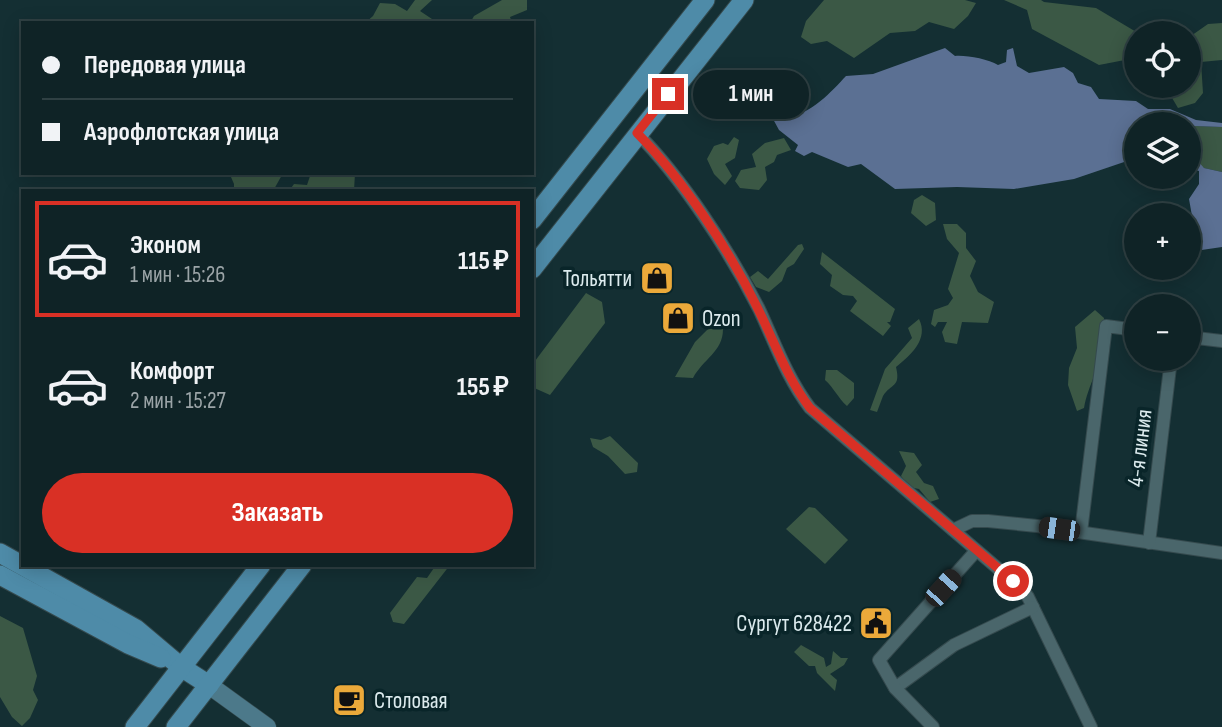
<!DOCTYPE html>
<html lang="ru">
<head>
<meta charset="utf-8">
<style>
	body { margin:0; font-family:"Sofia Sans Condensed",sans-serif; background:#182b2e; color:#f1f3f6; height:100vh; display:flex; flex-direction:column; font-size:26px; white-space:nowrap }
	* { box-sizing:border-box; margin:0 }
	p { font-size:23px; color:#9ba4a7 }
	.icon { flex:none; width:38px; height:38px; fill:none; stroke:currentColor; stroke-width:2; stroke-linecap:round; stroke-linejoin:round }
	.map { position:relative; flex:1; overflow:hidden }
	.panel { position:absolute; left:21px; top:189px; width:513px; height:378px; display:flex; flex-direction:column; background:#0f2326; border-radius:0px; box-shadow:0 4px 18px #0003,0 0 0 2px #2f4043 }
	.panel>* { flex:none }
	.top-card { position:absolute; left:21px; top:21px; width:513px; height:154px; border-radius:0px; box-shadow:0 4px 18px #0003,0 0 0 2px #2f4043; display:grid; align-content:center; height:154px; padding:0 21px; background:#0f2326 }
	.controls { position:absolute; left:1124px; top:21px; display:grid; gap:14px }
	.controls a { display:grid; place-items:center; width:77px; height:77px; border-radius:50%; background:#0f2326; box-shadow:0 4px 18px #0003,0 0 0 2px #2f4043; font-size:35px }
	.end { position:absolute; width:32px; height:32px; margin:-16px; border:9px solid #d93025; background:#fff; box-shadow:0 0 0 4px #fff }
	.from { border-radius:50% }
	.bubble { position:absolute; height:49px; border-radius:24px; background:#0f2326; box-shadow:0 4px 18px #0003,0 0 0 2px #2f4043; font-size:23px; font-weight:700; line-height:49px; text-align:center }
	.car { position:absolute; width:21px; height:42px; margin:-21px -10px; border-radius:9px; box-shadow:0 0 5px 2px #0007; background:linear-gradient(#222 24%,#8ab4d8 0 40%,#222 0 76%,#8ab4d8 0 86%,#222 0) }
	.top-card b { display:flex; align-items:center; gap:24px; height:66px; font-size:26px }
	.top-card b+b { border-top:2px solid #2f4043 }
	.top-card i { width:18px; height:18px; background:#f1f3f6 }
	ul { padding:12px 0 0; list-style:none }
	li { display:flex; align-items:center; gap:21px; height:116px; margin:0 14px 10px; padding:0 7px; border:4px solid transparent; border-radius:0px }
	li div { flex:1 }
	li b { display:block; font-size:26px }
	li em { font-style:normal; font-weight:700 }
	li.selected { border-color:#d93025 }
	li>.icon { width:63px; height:63px; stroke-width:1.5 }
	.action { display:flex; gap:14px; margin-top:auto; padding:14px 21px }
	.action a { flex:1; height:80px; border-radius:42px; background:#d93025; color:#fff; font-size:28px; font-weight:700; line-height:80px; text-align:center }
	.map>svg:first-child { display:block }
	.green { fill:#3b5845 }
	.water { fill:#5b7093 }
	.lines { fill:none; stroke-linecap:round; stroke-linejoin:round }
	.street-casing { stroke:#354a4e; stroke-width:14 }
	.secondary-casing { stroke:#354a4e; stroke-width:19 }
	.primary-casing { stroke:#354a4e; stroke-width:21 }
	.street { stroke:#4a666b; stroke-width:12 }
	.secondary { stroke:#4c798a; stroke-width:18 }
	.primary { stroke:#4e8ba8; stroke-width:19 }
	.route { stroke:#d93025; stroke-width:9 }
	.labels { text-anchor:middle; stroke-width:7; stroke-linejoin:round; paint-order:stroke }
	.poi-label { font-size:23px; fill:#dcebee; stroke:#092529; text-anchor:end }
	.street-label { font-size:23px; fill:#dcebee; stroke:#092529 }
</style>
</head>
<body>
<div class="map">
<svg width="1222" height="727" viewBox="0 0 1222 727">
	<rect width="100%" height="100%" fill="#142f33"/>
	<g class="green">
		<polygon points="415,0 432,0 420,11 438,23 365,23 373,16 380,3 395,4 407,11"/>
		<polygon points="502,0 527,0 527,10 510,17 512,23 470,23 474,16"/>
		<polygon points="824,0 965,0 976,3 968,16 954,29 929,22 915,31 890,33 854,58 827,41 811,44 801,37 806,21"/>
		<polygon points="1004,0 1041,0 1044,2 1096,8 1138,33 1136,33 1136,50 1130,59 1099,65 1032,29 1027,10"/>
		<polygon points="1222,23 1222,60 1201,62 1203,93 1195,103 1178,108 1165,86 1188,86 1188,38 1208,24"/>
		<polygon points="1195,126 1222,127 1222,172 1204,168 1188,160 1188,127"/>
		<polygon points="734,137 739,140 735,158 725,164 732,176 725,185 714,174 707,159 714,146 723,143 728,145"/>
		<polygon points="784,138 791,150 777,155 774,162 765,167 767,180 759,190 740,188 735,181 741,170 756,167 752,154 765,143"/>
		<polygon points="233,173 278,173 282,175 273,191 234,191 234,184 231,177"/>
		<polygon points="305,173 355,173 354,191 289,191 294,184 307,185 310,176"/>
		<polygon points="922,195 935,203 936,220 926,226 911,213 914,200"/>
		<polygon points="943,224 957,224 966,233 966,248 976,261 970,276 978,292 994,302 988,323 962,322 957,344 945,342 942,332 947,322 938,322 935,327 931,324 934,310 948,305 953,298 948,289 959,253 947,239"/>
		<polygon points="802,244 804,249 794,264 787,268 782,281 769,292 756,287 750,277 758,271 768,279 798,245"/>
		<polygon points="822,252 895,309 890,322 887,322 891,326 883,336 850,311 857,301 853,296 843,295 830,286 832,275 820,264"/>
		<polygon points="586,293 602,302 605,323 550,395 532,387 532,365"/>
		<path d="M1095,310L1104,318C1102,337 1100,357 1094,376C1090,387 1086,396 1084,408L1077,411L1068,385L1069,368L1077,348L1075,327Z"/>
		<path d="M919,319C929,339 911,355 896,367C901,388 891,383 883,396C881,401 879,407 877,412L870,410L885,369L912,338L908,328Z"/>
		<path d="M709,328L723,329C723,352 703,359 693,378L675,377L695,342Z"/>
		<path d="M826,370H837L854,383V398L847,406C838,398 834,388 825,380Z"/>
		<polygon points="610,436 638,463 637,472 625,474 608,456 593,447 590,438 601,440"/>
		<polygon points="899,451 914,453 922,465 916,472 924,483 933,486 939,499 930,502 919,489 909,487 901,476 906,466"/>
		<polygon points="809,507 815,508 848,540 825,564 786,529"/>
		<polygon points="436,565 450,565 404,624 393,622 390,613 417,577 427,578"/>
		<polygon points="0,616 23,628 37,676 33,690 38,700 30,718 22,726 12,717 0,697"/>
		<polygon points="801,645 824,658 826,667 831,664 833,651 841,658 848,658 844,665 830,674 837,680 835,691 817,673 815,666 809,666 794,652"/>
	</g>
	<g class="water">
		<path d="M945,48L955,56C966,55 988,59 998,65L1006,62L1007,50L1013,48L1017,66L1029,73L1064,67L1073,73L1078,83L1091,87L1099,99L1136,101L1148,109H1170L1196,120L1222,123V127L1136,124V137L1129,149L1136,154V162L1130,160L1074,179L1014,189L957,187L895,189L861,164L848,167L812,152L804,156L795,151L798,145L779,130L773,119L776,114C802,125 830,93 846,76L873,74Z"/>
		<polygon points="1196,159 1204,168 1222,172 1222,247 1188,252 1188,217 1192,216 1189,199 1199,184 1199,171 1188,168 1188,160"/>
	</g>
	<g class="lines">
		<g class="street-casing">
			<g id="street">
				<path d="M637,133C682,178 730,252 759,309C775,343 787,378 810,408L1022,589L1028,597L1091,727"/>
				<polyline points="1188,337 1222,341"/>
				<polyline points="953,530 972,521 988,521 1037,526 1222,553"/>
				<polyline points="1081,532 1106,326 1136,330"/>
				<polyline points="1149,543 1171,359"/>
				<polyline points="895,688 954,645 1033,607"/>
				<polyline points="933,727 895,688 879,660 976,551"/>
			</g>
		</g>
		<g class="secondary-casing">
			<polyline id="secondary" points="209,685 267,727"/>
		</g>
		<g class="primary-casing">
			<g id="primary">
				<polyline points="532,220 705,0"/>
				<polyline points="532,269 744,0"/>
				<polyline points="0,553 136,629 181,667 209,685"/>
				<polyline points="0,575 128,644 161,658"/>
				<polyline points="135,727 261,565"/>
				<polyline points="176,727 302,565"/>
			</g>
		</g>
		<use href="#street" class="street"/>
		<use href="#secondary" class="secondary"/>
		<use href="#primary" class="primary"/>
	</g>
	<g class="lines">
		<path class="route" d="M668,94L637,133C682,178 730,251 758,309C775,343 787,378 810,408L1013,581"/>
	</g>
	<defs>
		<g id="shop-square" transform="scale(1.75)"><rect x="-9" y="-9" width="18" height="18" rx="4" fill="#eba93a" stroke="#092529"/><path d="M-5-2.5h2.3a2.7 3.5 0 0 1 5.4 0H5L5.5 6h-11ZM-1.5-2.5h3a1.5 2.3 0 0 0-3 0Z" fill="#111"/></g>
		<g id="civic-square" transform="scale(1.75)"><rect x="-9" y="-9" width="18" height="18" rx="4" fill="#eba93a" stroke="#092529"/><path d="M-.6-6.5H3V-4.5H.6V-3L4-1V1h2V6H-6V1h2V-1L-.6-3ZM-1.2 2.5V6h2.4V2.5Z" fill="#111"/></g>
		<g id="cafe-square" transform="scale(1.75)"><rect x="-9" y="-9" width="18" height="18" rx="4" fill="#eba93a" stroke="#092529"/><path d="M-5.5-4.5H6V0H3Q3 3.5 0 3.5H-2.5Q-5.5 3.5-5.5 0ZM3-3.2v2h1.7v-2ZM-6 4.5H4V6H-6Z" fill="#111"/></g>
	</defs>
	<g fill-rule="evenodd">
		<use href="#shop-square" x="657" y="278"/>
		<use href="#shop-square" x="678" y="318"/>
		<use href="#civic-square" x="876" y="623"/>
		<use href="#cafe-square" x="349" y="700"/>
	</g>
	<g class="labels">
		<g class="poi-label">
			<text x="632" y="286">Тольятти</text>
			<text x="702" y="326" text-anchor="start">Ozon</text>
			<text x="852" y="631">Сургут 628422</text>
			<text x="374" y="708" text-anchor="start">Столовая</text>
		</g>
		<g class="street-label">
			<text transform="translate(1139 448) rotate(-83)" y="8">4-я линия</text>
		</g>
	</g>
</svg>
<div class="controls">
<a><svg class="icon" aria-label="locate" viewBox="0 0 24 24"><circle cx="12" cy="12" r="6"/><path d="M12 2v4M12 18v4M2 12h4M18 12h4"/></svg></a>
<a><svg class="icon" aria-label="layers" viewBox="0 0 24 24"><path d="M12 4l9 5-9 5-9-5zM3 14l9 5 9-5"/></svg></a>
<a>+</a>
<a>−</a>
</div>
<i class="end from" style="left:1013px;top:581px"></i>
<i class="end" style="left:668px;top:94px"></i>
<div class="bubble" style="left:693px;top:70px;width:116px">1 мин</div>
<i class="car" style="left:1059px;top:529px;rotate:278deg"></i>
<i class="car" style="left:943px;top:588px;rotate:42deg"></i>
<div class="top-card">
<b><i class="from"></i>Передовая улица</b>
<b><i></i>Аэрофлотская улица</b>
</div>
<section class="panel">
<ul>
<li class="selected"><svg class="icon" aria-label="car" viewBox="0 0 24 24"><path d="M5 17H2v-5l4-1 3-4h7l3 4 3 1v5h-3M9 17h6M6 11h13"/><circle cx="7" cy="17" r="2"/><circle cx="17" cy="17" r="2"/></svg><div><b>Эконом</b><p>1 мин · 15:26</p></div><em>115 ₽</em></li>
<li><svg class="icon" aria-label="car" viewBox="0 0 24 24"><path d="M5 17H2v-5l4-1 3-4h7l3 4 3 1v5h-3M9 17h6M6 11h13"/><circle cx="7" cy="17" r="2"/><circle cx="17" cy="17" r="2"/></svg><div><b>Комфорт</b><p>2 мин · 15:27</p></div><em>155 ₽</em></li>
</ul>
<div class="action"><a>Заказать</a></div>
</section>
</div>
</body>
</html>
